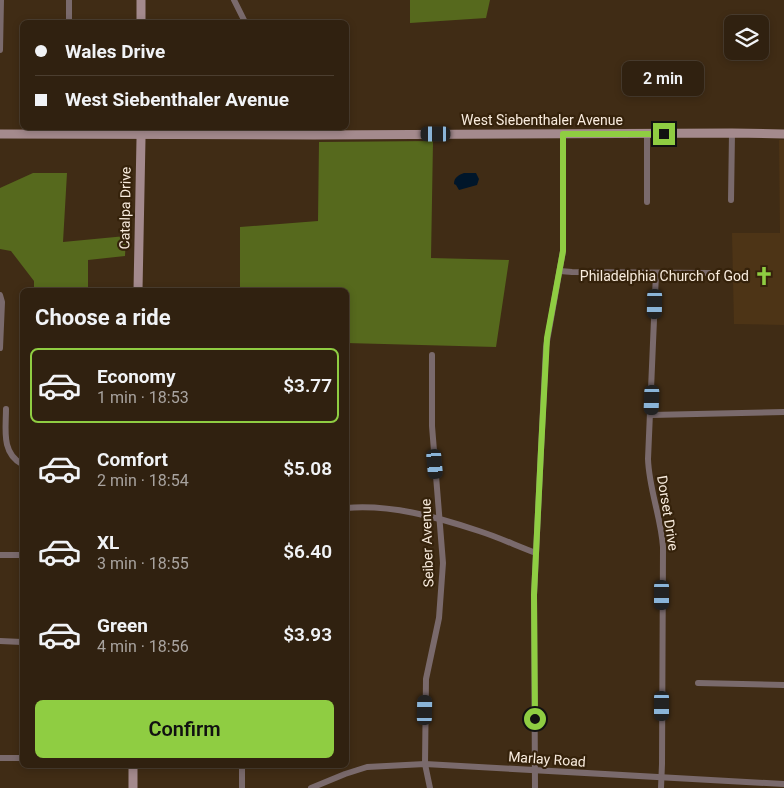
<!DOCTYPE html>
<html lang="en">
<head>
<meta charset="utf-8">
<style>
	body { margin:0; font-family:Roboto,sans-serif; background:#3c2e1e; color:#f1f3f6; height:100vh; display:flex; flex-direction:column; font-size:19px; white-space:nowrap }
	* { box-sizing:border-box; margin:0 }
	p { font-size:16px; color:#a8a39f }
	.icon { flex:none; width:28px; height:28px; fill:none; stroke:currentColor; stroke-width:2; stroke-linecap:round; stroke-linejoin:round }
	.map { position:relative; flex:1; overflow:hidden }
	.details { position:absolute; left:20px; top:288px; width:329px; height:480px; display:flex; flex-direction:column; background:#302110; border-radius:8px; box-shadow:0 2px 8px #0003,0 0 0 1px #4b3e30 }
	.details>* { flex:none }
	.banner { position:absolute; left:20px; top:20px; width:329px; height:110px; border-radius:8px; box-shadow:0 2px 8px #0003,0 0 0 1px #4b3e30; display:grid; align-content:center; height:110px; padding:0 15px; background:#302110 }
	.controls { position:absolute; left:724px; top:15px; display:grid; gap:10px }
	.controls a { display:grid; place-items:center; width:45px; height:45px; border-radius:8px; background:#302110; box-shadow:0 2px 8px #0003,0 0 0 1px #4b3e30; font-size:25px }
	.end { position:absolute; width:22px; height:22px; margin:-11px; border:6px solid #8fcd42; background:#111; box-shadow:0 0 0 2px #111 }
	.from { border-radius:50% }
	.bubble { position:absolute; height:35px; border-radius:8px; background:#302110; box-shadow:0 2px 8px #0003,0 0 0 1px #4b3e30; font-size:16px; font-weight:600; line-height:35px; text-align:center }
	.car { position:absolute; width:15px; height:30px; margin:-15px -8px; border-radius:6px; box-shadow:0 0 4px 1px #0007; background:linear-gradient(#222 24%,#8ab4d8 0 40%,#222 0 76%,#8ab4d8 0 86%,#222 0) }
	.banner b { display:flex; align-items:center; gap:18px; height:48px; font-size:19px }
	.banner b+b { border-top:1px solid #4b3e30 }
	.banner i { width:12px; height:12px; background:#f1f3f6 }
	ul { padding:0; list-style:none }
	li { display:flex; align-items:center; gap:15px; height:75px; margin:0 10px 8px; padding:0 5px; border:2px solid transparent; border-radius:8px }
	li div { flex:1 }
	li b { display:block; font-size:19px }
	li em { font-style:normal; font-weight:600 }
	li.active { border-color:#8fcd42 }
	li>.icon { width:45px; height:45px; stroke-width:1.5 }
	h2 { padding:0 15px; font-size:22px; line-height:60px }
	.cta { display:flex; gap:10px; margin-top:auto; padding:10px 15px }
	.cta a { flex:1; height:58px; border-radius:8px; background:#8fcd42; color:#111; font-size:20px; font-weight:600; line-height:58px; text-align:center }
	.map>svg:first-child { display:block }
	.built { fill:#4d3416 }
	.forest { fill:#56691d }
	.water { fill:#00162a }
	.lines { fill:none; stroke-linecap:round; stroke-linejoin:round }
	.street { stroke:#7a6a6c; stroke-width:6 }
	.secondary { stroke:#a48a8d; stroke-width:9 }
	.route { stroke:#8fcd42; stroke-width:6 }
	.labels { text-anchor:middle; stroke-width:4.5; stroke-linejoin:round; paint-order:stroke }
	.street-label { font-size:14px; fill:#f9ecde; stroke:#35220b }
	.poi-label { font-size:14px; fill:#f9ecde; stroke:#35220b; text-anchor:end }
</style>
</head>
<body>
<div class="map">
<svg width="784" height="788" viewBox="0 0 784 788">
	<rect width="100%" height="100%" fill="#402c15"/>
	<polygon class="built" points="779,140 784,140 784,325 734,324 732,233 780,233"/>
	<g class="forest">
		<polygon points="410,0 490,0 486,18 410,23"/>
		<polygon points="433,141 431,258 509,260 496,347 346,343 346,290 240,290 240,227 318,221 319,142"/>
		<polygon points="33,173 67,173 63,242 126,236 125,256 88,260 88,290 34,290 34,281 11,251 0,249 0,188"/>
	</g>
	<path class="water" d="M464,173H476L479,179L477,185L459,190L456,185L454,184C454,177 459,175 464,173Z"/>
	<g class="lines">
		<g class="street">
			<polyline points="234,0 245,22"/>
			<polyline points="69,22 69,0"/>
			<polyline points="0,50 1,0"/>
			<polyline points="731,200 732,133"/>
			<polyline points="647,202 647,134"/>
			<polyline points="560,271 572,272 709,273"/>
			<path d="M656,273L648,459C649,489 661,517 663,547L662,764L661,788"/>
			<polyline points="0,295 2,302 0,348"/>
			<path d="M6,409C6,429 1,453 22,464"/>
			<polyline points="651,415 784,412"/>
			<path d="M346,508C390,504 437,517 479,531C498,537 517,546 536,553"/>
			<polyline points="0,555 22,555"/>
			<polyline points="0,641 22,642"/>
			<polyline points="698,683 784,685"/>
			<polyline points="0,758 22,758"/>
			<polyline points="242,765 242,788"/>
			<polyline points="311,788 345,774 367,767 425,764 784,784"/>
			<polyline points="430,788 425,764 426,679 439,618 443,563 432,426 432,355"/>
			<polyline points="535,788 534,595 546,347 563,251 563,134"/>
		</g>
		<g class="secondary">
			<polyline points="141,22 141,0"/>
			<polyline points="0,134 314,135 732,133 784,134"/>
			<polyline points="138,290 141,139 139,128"/>
			<polyline points="133,788 133,765"/>
		</g>
	</g>
	<g class="lines">
		<polyline class="route" points="535,719 534,595 541,450 547,338 563,251 563,134 664,134"/>
	</g>
	<defs>
		<g id="church-bare" transform="scale(1.5)"><path d="M-1.2-6h2.4v3.5h3.3v2.4h-3.3V6h-2.4V-.1h-3.3v-2.4h3.3Z" fill="#8fcd42" stroke="#35220b" stroke-width="2.5" paint-order="stroke"/></g>
	</defs>
	<g fill-rule="evenodd">
		<use href="#church-bare" x="764" y="276"/>
	</g>
	<g class="labels">
		<g class="street-label">
			<text x="542" y="125">West Siebenthaler Avenue</text>
			<text transform="translate(125 208) rotate(-89)" y="5">Catalpa Drive</text>
			<text transform="translate(668 513) rotate(81)" y="5">Dorset Drive</text>
			<text transform="translate(427 543) rotate(-92)" y="5">Seiber Avenue</text>
			<text transform="translate(547 759) rotate(4)" y="5">Marlay Road</text>
		</g>
		<g class="poi-label">
			<text x="749" y="281">Philadelphia Church of God</text>
		</g>
	</g>
</svg>
<div class="controls">
<a><svg class="icon" aria-label="layers" viewBox="0 0 24 24"><path d="M12 4l9 5-9 5-9-5zM3 14l9 5 9-5"/></svg></a>
</div>
<i class="end from" style="left:535px;top:719px"></i>
<i class="end" style="left:664px;top:134px"></i>
<div class="bubble" style="left:622px;top:61px;width:82px">2 min</div>
<i class="car" style="left:436px;top:134px;rotate:270deg"></i>
<i class="car" style="left:655px;top:304px;rotate:181deg"></i>
<i class="car" style="left:652px;top:400px;rotate:182deg"></i>
<i class="car" style="left:435px;top:464px;rotate:175deg"></i>
<i class="car" style="left:662px;top:595px;rotate:180deg"></i>
<i class="car" style="left:662px;top:706px;rotate:180deg"></i>
<i class="car" style="left:425px;top:710px;rotate:1deg"></i>
<div class="banner">
<b><i class="from"></i>Wales Drive</b>
<b><i></i>West Siebenthaler Avenue</b>
</div>
<section class="details">
<h2>Choose a ride</h2>
<ul>
<li class="active"><svg class="icon" aria-label="car" viewBox="0 0 24 24"><path d="M5 17H2v-5l4-1 3-4h7l3 4 3 1v5h-3M9 17h6M6 11h13"/><circle cx="7" cy="17" r="2"/><circle cx="17" cy="17" r="2"/></svg><div><b>Economy</b><p>1 min · 18:53</p></div><em>$3.77</em></li>
<li><svg class="icon" aria-label="car" viewBox="0 0 24 24"><path d="M5 17H2v-5l4-1 3-4h7l3 4 3 1v5h-3M9 17h6M6 11h13"/><circle cx="7" cy="17" r="2"/><circle cx="17" cy="17" r="2"/></svg><div><b>Comfort</b><p>2 min · 18:54</p></div><em>$5.08</em></li>
<li><svg class="icon" aria-label="car" viewBox="0 0 24 24"><path d="M5 17H2v-5l4-1 3-4h7l3 4 3 1v5h-3M9 17h6M6 11h13"/><circle cx="7" cy="17" r="2"/><circle cx="17" cy="17" r="2"/></svg><div><b>XL</b><p>3 min · 18:55</p></div><em>$6.40</em></li>
<li><svg class="icon" aria-label="car" viewBox="0 0 24 24"><path d="M5 17H2v-5l4-1 3-4h7l3 4 3 1v5h-3M9 17h6M6 11h13"/><circle cx="7" cy="17" r="2"/><circle cx="17" cy="17" r="2"/></svg><div><b>Green</b><p>4 min · 18:56</p></div><em>$3.93</em></li>
</ul>
<div class="cta"><a>Confirm</a></div>
</section>
</div>
</body>
</html>
